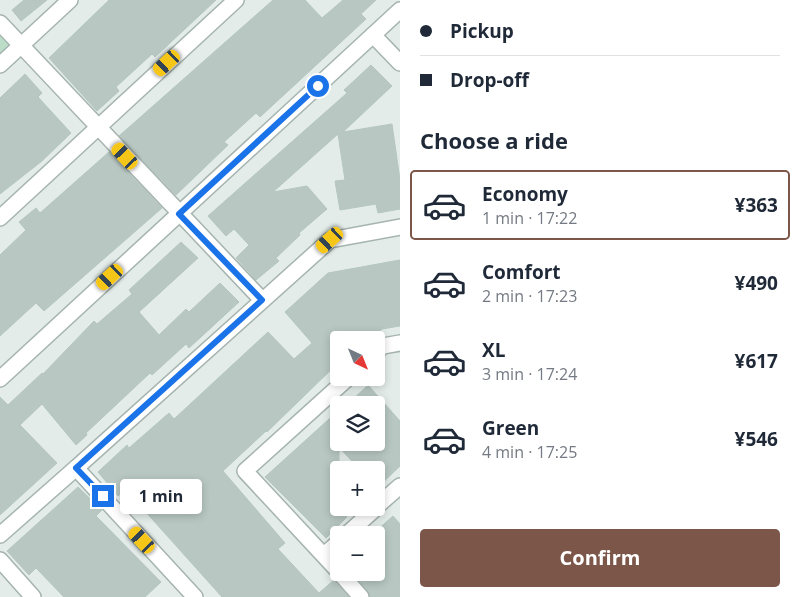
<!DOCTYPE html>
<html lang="en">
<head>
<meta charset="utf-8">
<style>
	body { margin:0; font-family:"Open Sans",sans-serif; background:#f6f6f7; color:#1f2937; height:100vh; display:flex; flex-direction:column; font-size:19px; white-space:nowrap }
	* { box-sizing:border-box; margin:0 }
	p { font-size:16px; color:#747a83 }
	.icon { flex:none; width:28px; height:28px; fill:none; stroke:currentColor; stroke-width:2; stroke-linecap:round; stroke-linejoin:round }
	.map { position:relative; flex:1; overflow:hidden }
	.details { display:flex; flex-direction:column; background:#fff; width:400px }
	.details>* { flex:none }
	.guide { display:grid; align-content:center; height:110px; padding:0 20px; background:#fff }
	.needle { width:32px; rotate:137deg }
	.tools { position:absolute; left:330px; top:331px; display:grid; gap:10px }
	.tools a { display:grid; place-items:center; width:55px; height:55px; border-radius:5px; background:#fff; box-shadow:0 2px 8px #0003; font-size:25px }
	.end { position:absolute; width:22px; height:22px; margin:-11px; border:6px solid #1a73e8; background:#fff; box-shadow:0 0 0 2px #fff }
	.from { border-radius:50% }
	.bubble { position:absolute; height:35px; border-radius:5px; background:#fff; box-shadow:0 2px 8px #0003; font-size:16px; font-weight:700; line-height:35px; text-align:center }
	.car { position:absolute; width:15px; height:30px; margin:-15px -8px; border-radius:6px; box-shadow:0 0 4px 1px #0007; background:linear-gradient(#f5c518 24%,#345 0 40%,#f5c518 0 76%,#345 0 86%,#f5c518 0) }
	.guide b { display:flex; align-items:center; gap:18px; height:48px; font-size:19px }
	.guide b+b { border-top:1px solid #e0e1e3 }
	.guide i { width:12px; height:12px; background:#1f2937 }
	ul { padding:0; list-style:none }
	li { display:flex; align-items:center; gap:15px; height:70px; margin:0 10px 8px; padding:0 10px; border:2px solid transparent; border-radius:5px }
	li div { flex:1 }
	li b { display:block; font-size:19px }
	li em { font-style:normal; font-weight:700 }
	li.active { border-color:#7c5749 }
	li>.icon { width:45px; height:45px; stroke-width:1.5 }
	h2 { padding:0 20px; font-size:22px; line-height:60px }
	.action { display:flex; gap:10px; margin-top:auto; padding:10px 20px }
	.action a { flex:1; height:58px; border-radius:5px; background:#7c5749; color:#fff; font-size:20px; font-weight:700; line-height:58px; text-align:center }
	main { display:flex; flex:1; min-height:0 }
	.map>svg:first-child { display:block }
	.green { fill:#bcddc8 }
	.building { fill:#b8c7c2; stroke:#b5c6c0 }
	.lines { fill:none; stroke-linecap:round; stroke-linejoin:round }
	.minor-casing { stroke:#a6b4b0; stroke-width:18 }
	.minor { stroke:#fff; stroke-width:15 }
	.route { stroke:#1a73e8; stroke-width:6 }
</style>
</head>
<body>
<main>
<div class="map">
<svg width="400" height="597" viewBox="0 0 400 597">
	<rect width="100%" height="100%" fill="#e3ece9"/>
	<polygon class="green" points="0,27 18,45 0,61"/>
	<g class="building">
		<polygon points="24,0 47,0 21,21 12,10"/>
		<polygon points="109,0 216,0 155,57 152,54 116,87 119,91 97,111 49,58"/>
		<polygon points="273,0 305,0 322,18 343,0 376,0 361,14 366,19 260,117 256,113 224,142 228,145 176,195 119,136"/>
		<polygon points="371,65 392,86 343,132 392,124 400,180 400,209 378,213 376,204 340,210 335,181 345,180 338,134 273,192 307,186 327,209 299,233 300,235 276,258 279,261 256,280 236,258 249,245 234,229 226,236 208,216 347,93 344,90"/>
		<polygon points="25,74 42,93 38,97 71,133 42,161 0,194 0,98"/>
		<polygon points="109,152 162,208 44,311 36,303 0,336 0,255 26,230 19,222 36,208 40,213"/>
		<polygon points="181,242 198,258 139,312 159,335 186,309 189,312 220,283 239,302 189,348 186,344 152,375 150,373 86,433 87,435 76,445 42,404 20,425 57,463 0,515 0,397 8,405 42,373 43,374 94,321 97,324 132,294 129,290"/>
		<polygon points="400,260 400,326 382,329 371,340 339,340 339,362 267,432 266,431 223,471 285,543 278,549 319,593 334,580 349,597 222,597 126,490 118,496 98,472 127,445 129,448 169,413 174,419 268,332 294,359 312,343 285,312 328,273"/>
		<polygon points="368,385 400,421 400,466 376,489 376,470 360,470 339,447 339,508 352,508 345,515 347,517 326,538 265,477 339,410 339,442 376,442 376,405 347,405"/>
		<polygon points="78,487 102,510 96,516 161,582 145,597 64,597 36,568 29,575 7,551"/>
		<polygon points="393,516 400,524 400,597 370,597 368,591 352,572 376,572 376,531"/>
	</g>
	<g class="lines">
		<g class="minor-casing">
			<g id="minor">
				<polyline points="0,23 262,300"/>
				<polyline points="373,35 400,63"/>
				<polyline points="0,65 70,0"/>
				<polyline points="0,218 236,0"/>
				<polyline points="376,352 383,346 400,343"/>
				<polyline points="0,379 400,10"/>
				<polyline points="376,507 400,486"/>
				<polyline points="0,535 76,468"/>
				<polyline points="346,535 376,508"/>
				<polyline points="324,555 339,542"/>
				<polyline points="0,560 33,597"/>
				<polyline points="339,572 245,471 348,378"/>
				<polyline points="339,572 361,597"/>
				<polyline points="195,597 76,468 330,240 400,227"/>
			</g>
		</g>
		<use href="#minor" class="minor"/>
	</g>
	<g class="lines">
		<polyline class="route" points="103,496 76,468 262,300 179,214 318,86"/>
	</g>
</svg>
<div class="tools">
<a><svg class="needle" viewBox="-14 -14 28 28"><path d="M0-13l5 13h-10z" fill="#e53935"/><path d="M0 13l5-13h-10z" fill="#747a83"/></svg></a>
<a><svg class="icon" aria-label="layers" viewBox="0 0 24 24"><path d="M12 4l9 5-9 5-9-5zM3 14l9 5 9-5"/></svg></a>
<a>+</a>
<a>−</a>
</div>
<i class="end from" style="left:318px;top:86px"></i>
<i class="end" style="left:103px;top:496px"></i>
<div class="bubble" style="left:120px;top:479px;width:82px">1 min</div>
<i class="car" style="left:167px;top:63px;rotate:227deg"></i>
<i class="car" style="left:125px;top:156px;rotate:317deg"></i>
<i class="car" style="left:330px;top:240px;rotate:228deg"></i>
<i class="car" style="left:110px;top:277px;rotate:227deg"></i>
<i class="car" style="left:142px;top:540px;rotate:317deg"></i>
</div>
<section class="details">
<div class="guide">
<b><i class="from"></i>Pickup</b>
<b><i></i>Drop-off</b>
</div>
<h2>Choose a ride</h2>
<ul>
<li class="active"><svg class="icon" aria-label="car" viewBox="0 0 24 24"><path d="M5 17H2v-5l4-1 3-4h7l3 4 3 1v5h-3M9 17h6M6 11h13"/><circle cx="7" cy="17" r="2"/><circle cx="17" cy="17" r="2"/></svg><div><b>Economy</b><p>1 min · 17:22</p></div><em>¥363</em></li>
<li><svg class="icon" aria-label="car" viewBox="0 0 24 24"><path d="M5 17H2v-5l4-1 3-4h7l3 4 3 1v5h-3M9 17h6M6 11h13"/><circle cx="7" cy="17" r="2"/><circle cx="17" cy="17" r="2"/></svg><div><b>Comfort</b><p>2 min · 17:23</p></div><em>¥490</em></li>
<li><svg class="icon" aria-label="car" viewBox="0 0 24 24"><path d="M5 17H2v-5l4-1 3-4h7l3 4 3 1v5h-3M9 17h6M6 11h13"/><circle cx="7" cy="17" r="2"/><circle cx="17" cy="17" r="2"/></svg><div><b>XL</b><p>3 min · 17:24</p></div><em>¥617</em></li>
<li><svg class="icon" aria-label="car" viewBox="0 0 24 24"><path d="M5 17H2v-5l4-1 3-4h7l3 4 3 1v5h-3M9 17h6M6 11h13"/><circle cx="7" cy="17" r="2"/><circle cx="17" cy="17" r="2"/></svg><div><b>Green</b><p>4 min · 17:25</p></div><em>¥546</em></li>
</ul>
<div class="action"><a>Confirm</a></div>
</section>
</main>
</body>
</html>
